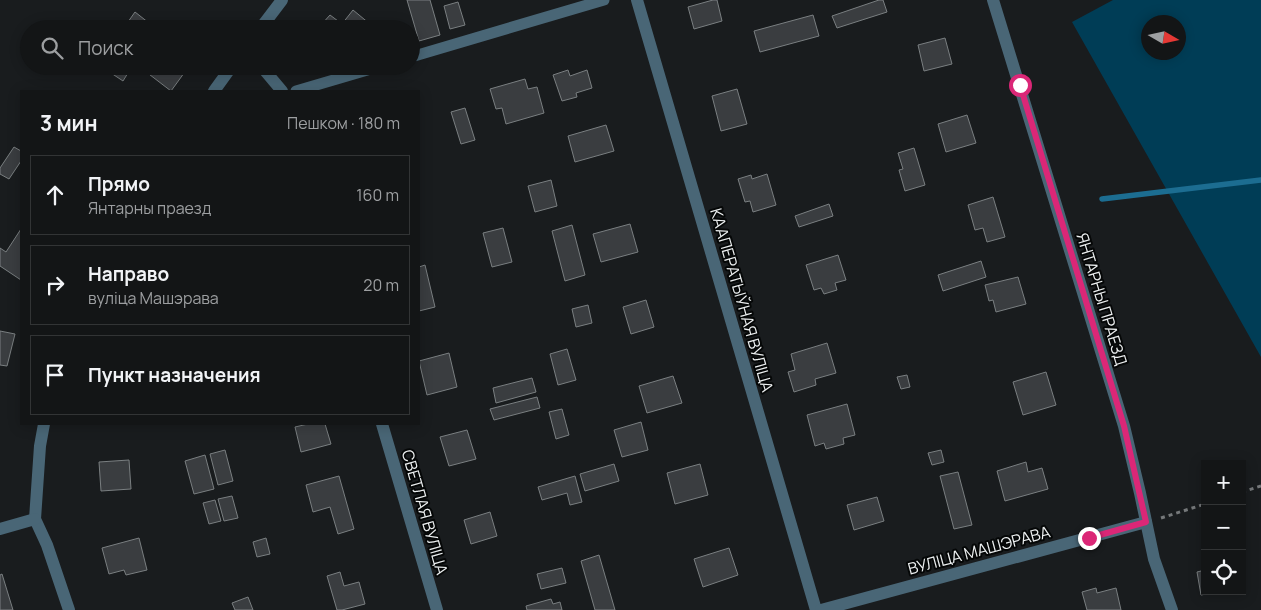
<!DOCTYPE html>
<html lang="ru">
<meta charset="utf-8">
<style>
body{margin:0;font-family:Manrope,sans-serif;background:#1c1e1f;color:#f1f3f6}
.controls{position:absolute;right:15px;bottom:15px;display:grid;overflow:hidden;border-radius:0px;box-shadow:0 2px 12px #0003}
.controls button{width:45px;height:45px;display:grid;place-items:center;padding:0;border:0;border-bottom:1px solid #323435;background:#131516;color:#f1f3f6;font:25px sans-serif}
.compass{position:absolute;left:1141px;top:15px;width:45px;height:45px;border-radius:50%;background:#131516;box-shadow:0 2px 12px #0003;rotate:99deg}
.stop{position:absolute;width:15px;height:15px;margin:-11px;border:4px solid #db2777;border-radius:50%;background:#fff}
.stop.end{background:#db2777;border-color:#fff;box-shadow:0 1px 5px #0008}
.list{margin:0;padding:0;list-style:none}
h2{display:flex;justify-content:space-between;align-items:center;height:65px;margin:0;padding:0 20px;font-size:21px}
h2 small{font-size:16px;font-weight:400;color:#9d9fa1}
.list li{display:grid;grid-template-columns:32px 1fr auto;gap:15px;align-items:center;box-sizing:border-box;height:80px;margin:0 10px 10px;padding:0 10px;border:1px solid #323435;border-radius:0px}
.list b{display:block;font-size:19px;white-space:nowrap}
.list p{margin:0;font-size:16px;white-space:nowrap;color:#9d9fa1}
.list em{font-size:16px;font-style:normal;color:#9d9fa1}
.icon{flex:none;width:28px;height:28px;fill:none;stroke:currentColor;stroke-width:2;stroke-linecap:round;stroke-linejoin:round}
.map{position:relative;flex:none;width:1261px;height:610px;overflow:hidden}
.search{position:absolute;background:#131516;box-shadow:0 2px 12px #0003;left:20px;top:20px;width:400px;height:55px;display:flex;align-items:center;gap:12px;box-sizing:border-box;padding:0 18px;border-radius:28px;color:#9d9fa1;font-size:19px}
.panel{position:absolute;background:#131516;box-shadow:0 2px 12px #0003;left:20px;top:90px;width:400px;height:335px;border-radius:0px}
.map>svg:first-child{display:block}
</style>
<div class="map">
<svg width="1261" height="610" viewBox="0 0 1261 610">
<rect width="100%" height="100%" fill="#191c1e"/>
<path fill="#003d56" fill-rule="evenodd" d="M1113,0H1261V357L1072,22ZM1148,22H1178V52H1148Z"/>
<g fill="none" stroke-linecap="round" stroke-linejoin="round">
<polyline stroke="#1c6d91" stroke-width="5.5" points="1102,199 1261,180"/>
</g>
<g fill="#3a3d40" stroke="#7a7f81">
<polygon points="407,0 430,0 440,35 419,41"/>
<polygon points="713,0 717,0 722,21 694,29 688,7"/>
<polygon points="879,0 883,0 887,12 837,28 832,16"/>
<polygon points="458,2 465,25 450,29 444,6"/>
<polygon points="353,10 376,29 325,29 321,25 330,15 342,24"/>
<polygon points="135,12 149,23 144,29 123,29"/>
<polygon points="813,15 819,36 760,52 754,31"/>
<polygon points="945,38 952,64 924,71 918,45"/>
<polygon points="103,66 129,66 131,68 123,81 102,67"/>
<polygon points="142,66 184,66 187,69 171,91 141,68"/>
<polygon points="568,70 570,76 587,70 592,88 576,93 577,97 562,101 553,75"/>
<polygon points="525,79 528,89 537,87 544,113 506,124 502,108 496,109 490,89"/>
<polygon points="737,89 747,124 721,131 712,96"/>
<polygon points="465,108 475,140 461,144 451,112"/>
<polygon points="967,115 976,143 946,152 938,124"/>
<polygon points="606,125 614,151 575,162 568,136"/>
<polygon points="14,147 21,151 21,161 9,179 0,174 0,168"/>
<polygon points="914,148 925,185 905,191 899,170 903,169 898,153"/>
<polygon points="767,174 776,205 753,212 750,201 745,202 738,179 751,175 752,179"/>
<polygon points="551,180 557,206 535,212 528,186"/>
<polygon points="993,197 1005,237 987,242 983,228 975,230 968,205"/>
<polygon points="829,204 833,216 799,227 795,216"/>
<polygon points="630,224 638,252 601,262 593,234"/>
<polygon points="572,225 585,275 565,281 552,231"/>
<polygon points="503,228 512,262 492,267 483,233"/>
<polygon points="21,229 21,280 0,266 0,248 6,252"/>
<polygon points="838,255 846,280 835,283 837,290 824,294 821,288 814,290 806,265"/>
<polygon points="981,261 986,277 943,291 938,275"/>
<polygon points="425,265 435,307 419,311 419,267"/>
<polygon points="1018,277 1026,304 996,312 993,300 989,301 985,285"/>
<polygon points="646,300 654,327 631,334 623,307"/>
<polygon points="588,305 592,323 576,327 572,309"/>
<polygon points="0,331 15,334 7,366 0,365"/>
<polygon points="827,343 836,373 815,379 816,385 794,392 788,372 795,370 791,354"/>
<polygon points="567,349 576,380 558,385 550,354"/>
<polygon points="449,353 457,387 427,395 419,361"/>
<polygon points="1046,372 1056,405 1023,415 1013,382"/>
<polygon points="907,375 910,387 901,389 897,377"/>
<polygon points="673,376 682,403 647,413 639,386"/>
<polygon points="532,378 536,392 496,403 493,388"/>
<polygon points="537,397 540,408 494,420 490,409"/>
<polygon points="847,404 855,435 843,438 844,444 826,449 824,443 815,446 807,415"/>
<polygon points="562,409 569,435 556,439 549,412"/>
<polygon points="641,422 648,450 622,457 614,430"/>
<polygon points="308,424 325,424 331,444 301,452 295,427"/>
<polygon points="467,430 476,459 449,466 440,437"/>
<polygon points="225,450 233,481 218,485 210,454"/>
<polygon points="941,450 944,462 932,465 928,453"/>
<polygon points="205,455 214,489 194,494 185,461"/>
<polygon points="129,460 131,489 101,491 99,462"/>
<polygon points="1026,462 1028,472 1042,468 1048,489 1005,501 997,471"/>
<polygon points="614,464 619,481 585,491 580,474"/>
<polygon points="700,464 708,495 675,504 667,473"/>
<polygon points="958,472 972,525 954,529 940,476"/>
<polygon points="339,476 354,529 338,534 330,507 313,512 306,485"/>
<polygon points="575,476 582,502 570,505 567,493 542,500 538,487"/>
<polygon points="232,496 238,518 224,521 218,499"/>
<polygon points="877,497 884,521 854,530 847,505"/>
<polygon points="215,500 221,521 209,524 203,503"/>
<polygon points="490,512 497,536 471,544 464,520"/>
<polygon points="139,538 147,570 126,575 124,570 109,574 102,548"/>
<polygon points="266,538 270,554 257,557 253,542"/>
<polygon points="729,548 738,575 703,587 694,559"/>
<polygon points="599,555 615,610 595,610 581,561"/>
<polygon points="562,568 566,583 541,589 537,574"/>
<polygon points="1205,570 1205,591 1222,591 1201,595 1197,572"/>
<polygon points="340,572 344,586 359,582 365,604 342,610 337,610 327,576"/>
<polygon points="2,574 13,610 0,610 0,575"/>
<polygon points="1096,588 1097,593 1116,588 1121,610 1087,610 1082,592"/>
<polygon points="248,597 253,610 235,610 232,603"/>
<polygon points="551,599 553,604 560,602 562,610 527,610 526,606"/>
</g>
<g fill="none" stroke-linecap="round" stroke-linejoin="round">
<g stroke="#75787a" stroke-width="3" stroke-dasharray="4 4" stroke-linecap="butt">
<polyline points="1242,492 1261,486"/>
<polyline points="1161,518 1205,504"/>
</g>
<g stroke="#496676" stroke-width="11">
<polyline points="411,57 604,0"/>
<polyline points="296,91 381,66"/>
</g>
<g stroke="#496676" stroke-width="12">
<polyline points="637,0 816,610"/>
<polyline points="993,0 1124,426 1140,493 1154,559 1172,610"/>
<polyline points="260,29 282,0"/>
<polyline points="261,66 282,91"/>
<polyline points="214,91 232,66"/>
<polyline points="44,424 40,446 35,519 47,545 69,610"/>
<polyline points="382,424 437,610"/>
<polyline points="0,529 35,519"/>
<polyline points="821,610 1146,522"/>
</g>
</g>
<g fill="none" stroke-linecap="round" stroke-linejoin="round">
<polyline stroke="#db2777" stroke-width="6" points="1020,85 1124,426 1146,522 1089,538"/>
</g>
<g text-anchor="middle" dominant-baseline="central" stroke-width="4" stroke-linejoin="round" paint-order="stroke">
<g font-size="16" fill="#eef1f2" stroke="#050707">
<text transform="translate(1102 299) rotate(73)">ЯНТАРНЫ ПРАЕЗД</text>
<text transform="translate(742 300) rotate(74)">КААПЕРАТЫЎНАЯ ВУЛІЦА</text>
<text transform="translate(425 512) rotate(74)">СВЕТЛАЯ ВУЛІЦА</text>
<text transform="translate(979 550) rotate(-15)">ВУЛІЦА МАШЭРАВА</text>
</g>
</g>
</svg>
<div class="controls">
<button>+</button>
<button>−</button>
<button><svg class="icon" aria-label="locate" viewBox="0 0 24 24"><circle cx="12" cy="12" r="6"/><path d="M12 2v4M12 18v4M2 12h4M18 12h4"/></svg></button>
</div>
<svg class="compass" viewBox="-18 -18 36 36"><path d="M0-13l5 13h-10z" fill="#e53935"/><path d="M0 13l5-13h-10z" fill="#9d9fa1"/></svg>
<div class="stop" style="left:1020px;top:85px"></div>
<div class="stop end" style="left:1089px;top:538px"></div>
<div class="search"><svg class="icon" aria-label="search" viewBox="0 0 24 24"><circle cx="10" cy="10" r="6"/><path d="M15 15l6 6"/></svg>Поиск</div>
<section class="panel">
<h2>3 мин<small>Пешком · 180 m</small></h2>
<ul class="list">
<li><svg class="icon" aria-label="ahead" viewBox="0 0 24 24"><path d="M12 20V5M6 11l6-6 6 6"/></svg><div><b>Прямо</b><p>Янтарны праезд</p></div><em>160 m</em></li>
<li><svg class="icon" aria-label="right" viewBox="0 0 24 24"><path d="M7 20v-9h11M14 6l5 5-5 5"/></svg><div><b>Направо</b><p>вуліца Машэрава</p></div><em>20 m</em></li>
<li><svg class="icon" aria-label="arrive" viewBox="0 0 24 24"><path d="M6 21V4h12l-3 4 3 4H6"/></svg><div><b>Пункт назначения</b></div></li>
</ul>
</section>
</div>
